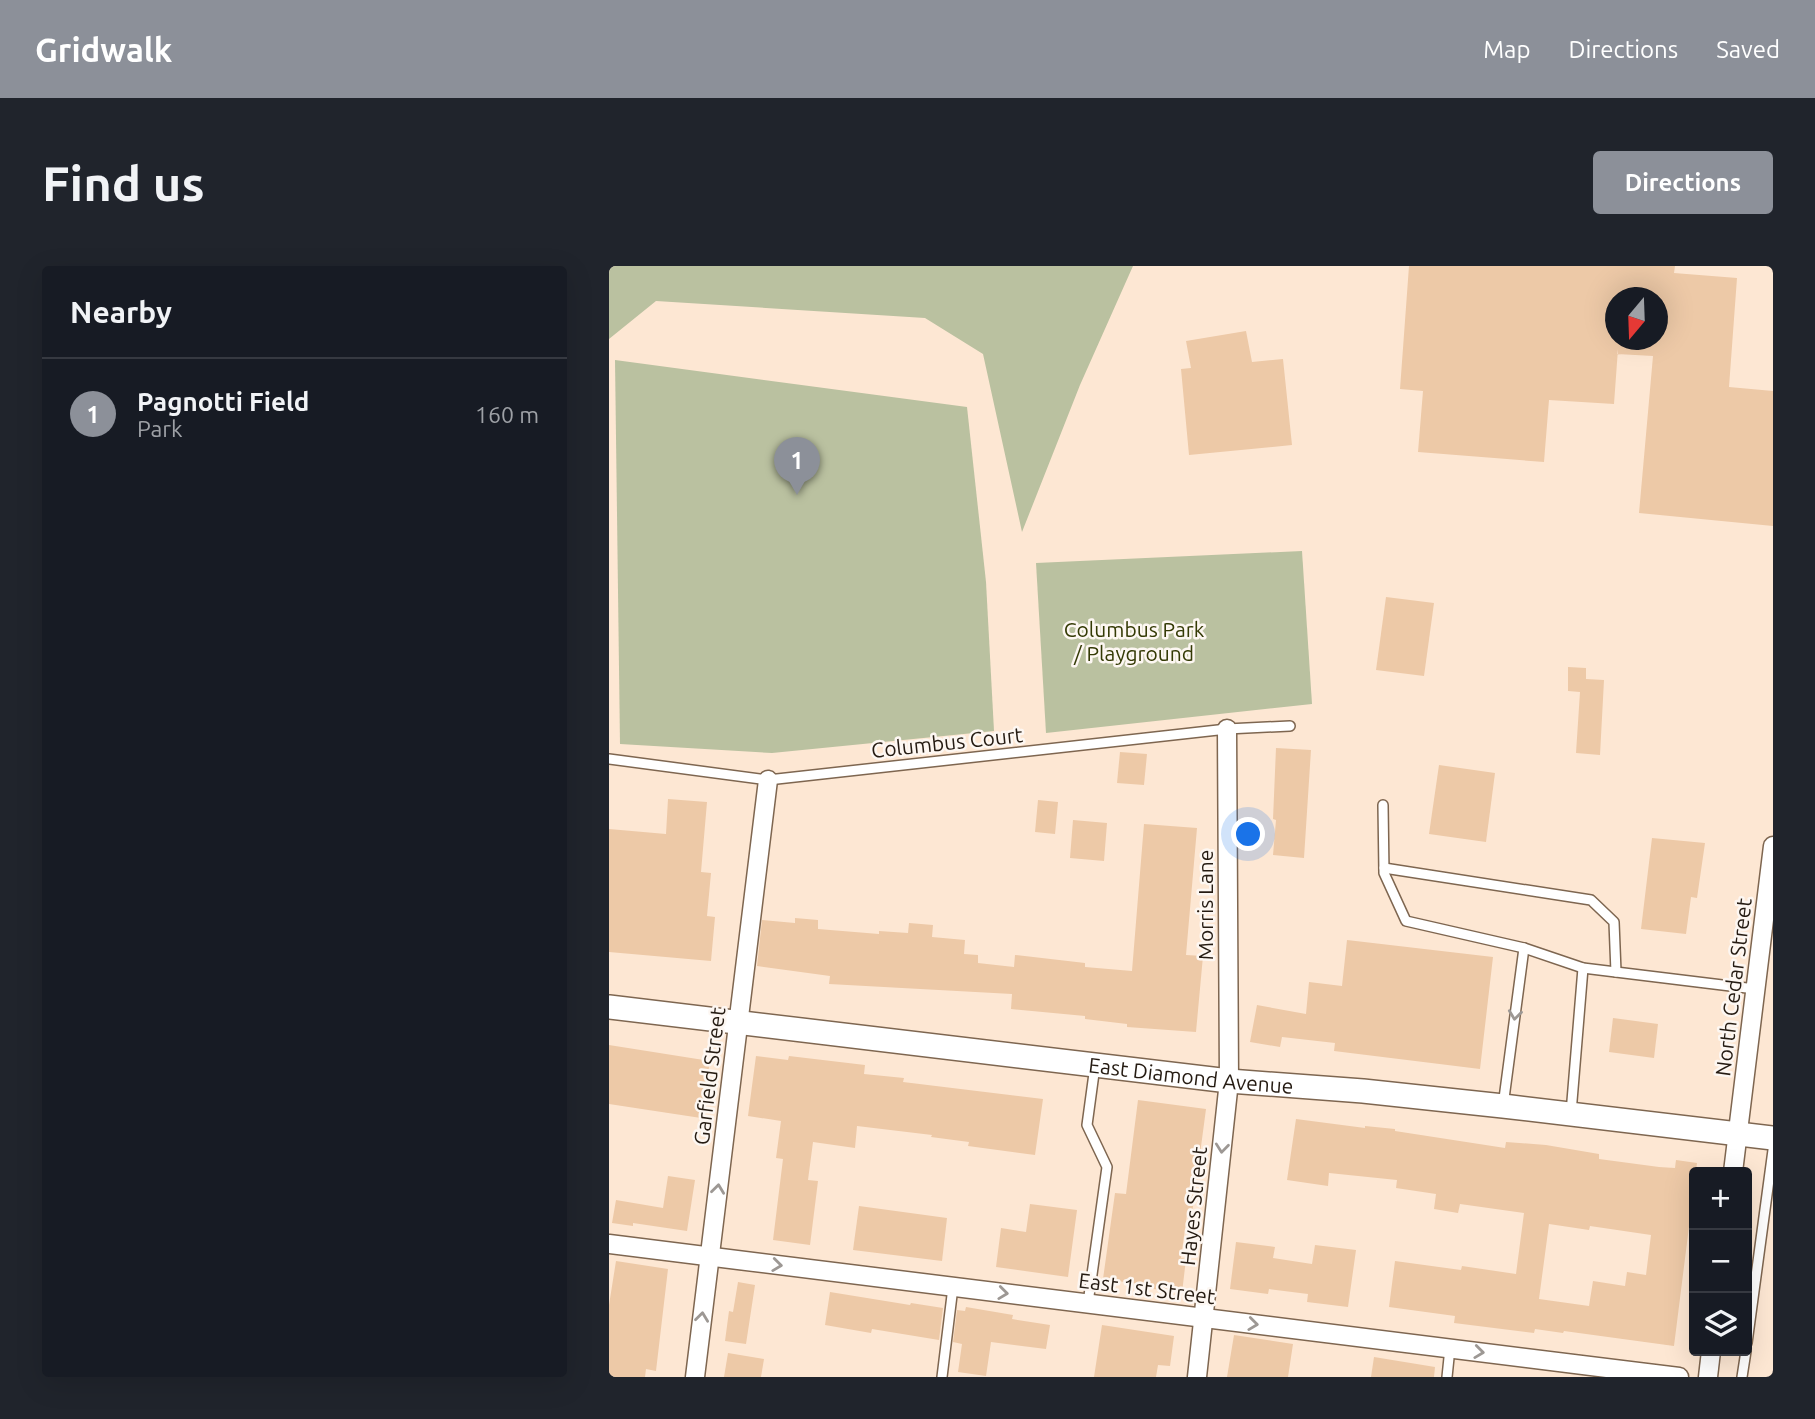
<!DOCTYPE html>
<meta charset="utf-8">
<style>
body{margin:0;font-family:Ubuntu,sans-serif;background:#20242c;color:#f1f3f6}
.controls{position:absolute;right:21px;bottom:21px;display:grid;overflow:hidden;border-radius:7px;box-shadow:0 7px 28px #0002}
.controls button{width:63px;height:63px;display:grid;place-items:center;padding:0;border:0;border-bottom:2px solid #363941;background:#171b24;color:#f1f3f6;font:35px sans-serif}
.compass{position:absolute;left:996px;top:21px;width:63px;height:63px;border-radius:50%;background:#171b24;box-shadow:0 7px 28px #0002;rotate:199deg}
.you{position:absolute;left:640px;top:569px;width:24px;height:24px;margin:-18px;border:5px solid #fff;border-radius:50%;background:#1a73e8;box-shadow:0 0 0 10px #1a73e833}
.badge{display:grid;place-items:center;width:46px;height:46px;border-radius:50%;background:#8c9099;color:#fff;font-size:23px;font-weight:700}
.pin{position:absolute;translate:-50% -58px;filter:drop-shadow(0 2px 4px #0008)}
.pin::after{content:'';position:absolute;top:37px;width:24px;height:21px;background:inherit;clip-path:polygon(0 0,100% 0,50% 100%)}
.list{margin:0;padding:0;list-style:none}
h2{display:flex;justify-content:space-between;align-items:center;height:91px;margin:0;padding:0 28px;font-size:30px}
h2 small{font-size:23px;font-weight:400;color:#9ea1a6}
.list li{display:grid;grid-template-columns:46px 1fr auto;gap:21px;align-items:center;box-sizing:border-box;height:112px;padding:0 28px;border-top:2px solid #363941}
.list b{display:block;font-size:26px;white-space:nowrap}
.list p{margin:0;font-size:23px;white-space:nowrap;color:#9ea1a6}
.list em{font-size:23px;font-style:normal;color:#9ea1a6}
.icon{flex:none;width:38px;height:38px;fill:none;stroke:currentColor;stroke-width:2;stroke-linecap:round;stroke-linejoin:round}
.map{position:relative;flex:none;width:1164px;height:1111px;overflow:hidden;border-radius:7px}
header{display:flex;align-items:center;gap:42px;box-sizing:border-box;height:98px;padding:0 35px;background:#8c9099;color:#fff}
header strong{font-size:33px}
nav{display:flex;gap:38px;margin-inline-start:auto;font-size:24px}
.intro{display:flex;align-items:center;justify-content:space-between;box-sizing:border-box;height:168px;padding:0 42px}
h1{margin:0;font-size:49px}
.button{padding:18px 32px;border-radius:7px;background:#8c9099;color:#fff;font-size:24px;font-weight:700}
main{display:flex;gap:42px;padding:0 42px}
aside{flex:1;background:#171b24;border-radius:7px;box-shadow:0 7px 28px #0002}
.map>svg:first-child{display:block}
</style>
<header>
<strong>Gridwalk</strong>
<nav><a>Map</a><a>Directions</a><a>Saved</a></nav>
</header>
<div class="intro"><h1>Find us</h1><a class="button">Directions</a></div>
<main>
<aside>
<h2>Nearby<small></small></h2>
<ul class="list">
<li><span class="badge">1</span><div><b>Pagnotti Field</b><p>Park</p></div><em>160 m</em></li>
</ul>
</aside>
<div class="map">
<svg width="1164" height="1111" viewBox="0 0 1164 1111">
<rect width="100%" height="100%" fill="#fde7d3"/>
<g fill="#bac1a0">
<polygon points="0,0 524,0 471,119 413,266 374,88 316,52 47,35 0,73"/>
<polygon points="6,94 358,141 377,316 385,465 163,487 11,478"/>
<polygon points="693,285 703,438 437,467 427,297"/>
</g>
<g fill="#edc9a7" fill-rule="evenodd">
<path d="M800,0H1066L1065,7L1128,12L1120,121L1164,125V260L1030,247L1044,90L1008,88L1009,83L1005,138L940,134L935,196L809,186L814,125L791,123ZM1006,32H1048V74H1006Z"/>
<polygon points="637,65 643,96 674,93 683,179 580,189 572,103 582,102 577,75"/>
<polygon points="777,331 825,337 815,410 767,404"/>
<polygon points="959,401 977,402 977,413 995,414 991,489 967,487 971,426 959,425"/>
<polygon points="667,482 702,484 695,592 664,589 667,554 664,553"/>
<polygon points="511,486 538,488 535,519 508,517"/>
<polygon points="830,499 886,507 877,576 820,568"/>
<polygon points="59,533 98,536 92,606 102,607 98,650 106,651 102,695 0,686 0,563 57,568"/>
<polygon points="429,534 449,536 446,568 426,566"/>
<polygon points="464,554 498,557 495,595 461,592"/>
<polygon points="535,558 588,562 577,689 594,690 587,766 518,761 518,758 476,753 476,750 402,743 403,728 220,718 221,710 148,700 153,654 186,657 186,652 209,654 209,663 270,668 270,665 299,667 300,657 324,659 323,671 356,674 355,688 369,689 369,697 405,701 406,689 476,697 476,701 523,705"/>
<polygon points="1043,572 1096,577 1088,632 1082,631 1077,668 1032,663"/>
<polygon points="738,674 884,691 871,803 725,785 726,777 673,771 671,781 641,776 648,739 697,748 700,716 733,720"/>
<polygon points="1004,752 1049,758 1045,792 1000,786"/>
<polygon points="0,779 101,795 92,852 0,838"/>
<polygon points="147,790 179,794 180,790 256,799 255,808 295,812 294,816 434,833 426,889 359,880 360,876 322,871 323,869 248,860 246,882 204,876 199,914 209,915 201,979 164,974 174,893 167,892 172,855 139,850"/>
<polygon points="529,834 597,843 583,948 578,948 572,992 577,993 573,1027 538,1022 538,1019 494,1013 506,927 517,928"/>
<path d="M687,853L756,862V860L786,863V865L896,882L897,876L937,879L990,888V893L1050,901L1066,902L1067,894L1088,897L1065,1080L955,1065L954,1067L926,1063L925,1067L845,1057L846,1050L780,1041L786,995L852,1004L853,1000L907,1008L915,947L851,938L849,947L825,943L827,928L787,922L788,914L720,907L719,920L678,914ZM940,958L980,964L981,960L1042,969L1037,1009L1018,1006L1016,1020L984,1015L980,1040L930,1033Z"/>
<polygon points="59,910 86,914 78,965 24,957 24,960 3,957 7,934 54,942"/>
<polygon points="421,938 468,944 459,1011 387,1001 392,962 417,966"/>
<polygon points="250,940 338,952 333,995 244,984"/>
<polygon points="627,976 666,981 664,992 703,998 706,979 747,984 739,1041 698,1036 699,1028 660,1023 659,1028 621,1023"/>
<polygon points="7,995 59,1003 47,1105 37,1103 36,1111 0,1111 0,1039"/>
<polygon points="129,1016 146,1019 137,1078 116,1075 120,1045 124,1046"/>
<polygon points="221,1026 301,1039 302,1037 334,1042 330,1074 263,1063 262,1067 216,1059"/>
<polygon points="357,1041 404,1049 403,1053 441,1059 437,1083 382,1076 377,1110 349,1106 353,1078 344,1076 348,1044 356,1045"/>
<polygon points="493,1059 565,1070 561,1100 549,1099 547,1111 485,1111"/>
<polygon points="625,1069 684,1078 679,1111 618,1111"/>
<polygon points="119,1087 155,1093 152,1111 115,1111"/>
<polygon points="765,1091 826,1101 825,1111 762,1111"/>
</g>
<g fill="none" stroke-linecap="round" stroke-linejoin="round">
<defs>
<g id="service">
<polyline points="0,493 159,514 618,463 681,460"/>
<polyline points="774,539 775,607 797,655 915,682 974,702 1146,723"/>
<polyline points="775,602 982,634 1005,656 1007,706"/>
<polyline points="894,840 915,682"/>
<polyline points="962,847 974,702"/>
<polyline points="479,1037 498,901 478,859 486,800"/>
<polyline points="1138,1077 1164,884"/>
<polyline points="333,1111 344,1021"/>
<polyline points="838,1111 841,1082"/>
<polyline points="1133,1111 1137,1085"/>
</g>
<g id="minor">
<polyline points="1124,906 1164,580"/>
<polyline points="0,978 1070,1111"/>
<polyline points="86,1111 159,514"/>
<polyline points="588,1111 620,815 618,463"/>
<polyline points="1099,1111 1102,1085"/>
</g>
<g id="tertiary">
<path id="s1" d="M0,741L620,815L754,825L894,840L1164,872"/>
</g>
</defs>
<use href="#service" stroke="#7e6650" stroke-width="12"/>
<use href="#minor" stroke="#7e6650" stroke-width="21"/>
<use href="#tertiary" stroke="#7e6650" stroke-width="26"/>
<use href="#service" stroke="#fff" stroke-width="9"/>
<use href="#minor" stroke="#fff" stroke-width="18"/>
<use href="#tertiary" stroke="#fff" stroke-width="23"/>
</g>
<defs><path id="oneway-chevron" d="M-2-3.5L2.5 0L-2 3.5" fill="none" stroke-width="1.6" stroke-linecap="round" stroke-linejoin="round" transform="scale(1.75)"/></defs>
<g stroke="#9d9894">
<use href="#oneway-chevron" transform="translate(906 749) rotate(97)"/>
<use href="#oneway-chevron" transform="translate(613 882) rotate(96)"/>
<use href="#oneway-chevron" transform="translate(109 923) rotate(-83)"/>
<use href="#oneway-chevron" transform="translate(168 999) rotate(7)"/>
<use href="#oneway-chevron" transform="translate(394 1027) rotate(7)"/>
<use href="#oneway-chevron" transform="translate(93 1051) rotate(-83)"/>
<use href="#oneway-chevron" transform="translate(644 1058) rotate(7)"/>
<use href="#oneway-chevron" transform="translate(870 1086) rotate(7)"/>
</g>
<g text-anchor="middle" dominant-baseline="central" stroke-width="5" stroke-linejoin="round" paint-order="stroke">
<g font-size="21" fill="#343a05" stroke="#fdf7f2">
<text x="525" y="363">Columbus Park<tspan x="525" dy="24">/ Playground</tspan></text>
</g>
<g font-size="21" fill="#251b12" stroke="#fdf7f2">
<text transform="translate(338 476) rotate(-6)">Columbus Court</text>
<text transform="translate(596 639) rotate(-90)">Morris Lane</text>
<text transform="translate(1124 721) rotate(-83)">North Cedar Street</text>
<text stroke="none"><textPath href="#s1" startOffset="586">East Diamond Avenue</textPath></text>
<text transform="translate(100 810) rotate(-83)">Garfield Street</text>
<text transform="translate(584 940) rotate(-84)">Hayes Street</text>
<text transform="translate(538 1022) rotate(7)">East 1st Street</text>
</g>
</g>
</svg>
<div class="controls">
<button>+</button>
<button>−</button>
<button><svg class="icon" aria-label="layers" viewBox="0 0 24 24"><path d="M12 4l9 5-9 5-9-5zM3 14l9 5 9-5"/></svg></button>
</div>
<svg class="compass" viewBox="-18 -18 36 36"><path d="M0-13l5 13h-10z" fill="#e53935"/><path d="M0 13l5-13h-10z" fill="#9ea1a6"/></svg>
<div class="you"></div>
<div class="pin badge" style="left:188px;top:229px">1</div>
</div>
</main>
